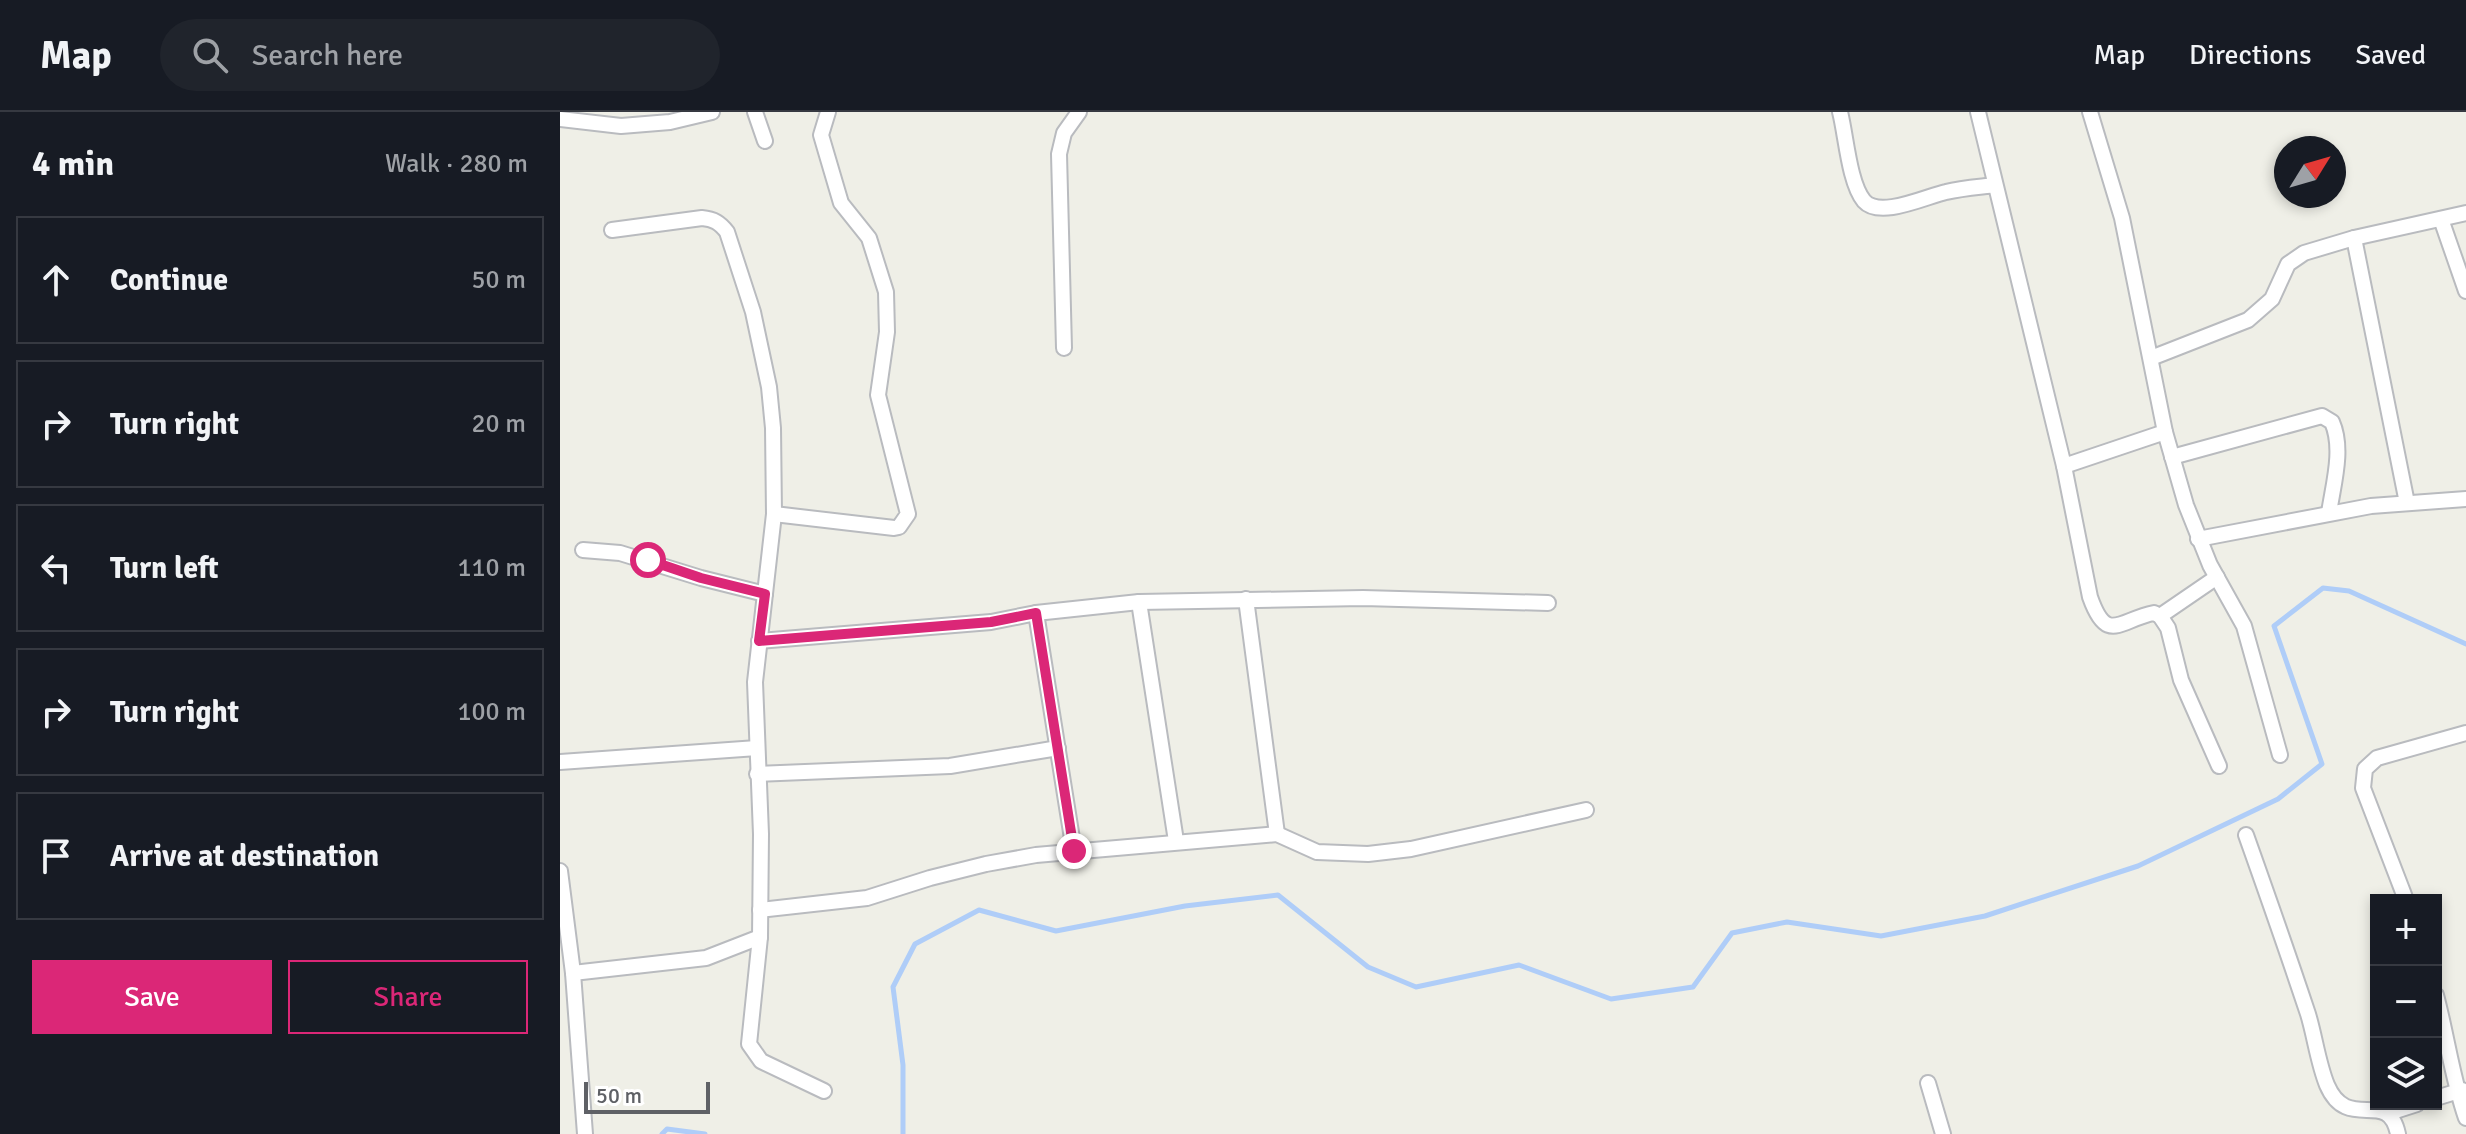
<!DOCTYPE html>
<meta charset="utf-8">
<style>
body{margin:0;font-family:Signika,sans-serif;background:#20242c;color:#f1f3f6}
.controls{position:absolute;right:24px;bottom:24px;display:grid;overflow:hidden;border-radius:0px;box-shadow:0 4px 12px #0003}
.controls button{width:72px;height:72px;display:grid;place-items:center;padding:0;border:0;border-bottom:2px solid #363941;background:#171b24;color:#f1f3f6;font:40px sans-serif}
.compass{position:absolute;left:1714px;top:24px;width:72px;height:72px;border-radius:50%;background:#171b24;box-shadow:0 4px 12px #0003;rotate:53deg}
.scale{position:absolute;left:24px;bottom:20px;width:126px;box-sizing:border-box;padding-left:8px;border:4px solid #5f6166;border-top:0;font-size:22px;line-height:28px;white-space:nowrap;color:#5f6166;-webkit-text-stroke:6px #fff;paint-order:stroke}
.stop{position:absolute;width:24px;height:24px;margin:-18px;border:6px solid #db2777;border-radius:50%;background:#fff}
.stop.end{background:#db2777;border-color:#fff;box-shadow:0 2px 8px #0008}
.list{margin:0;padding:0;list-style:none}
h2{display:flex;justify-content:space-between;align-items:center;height:104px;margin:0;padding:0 32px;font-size:34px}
h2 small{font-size:26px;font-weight:400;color:#9ea1a6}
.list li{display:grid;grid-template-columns:52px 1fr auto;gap:24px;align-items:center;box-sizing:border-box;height:128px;margin:0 16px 16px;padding:0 16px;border:2px solid #363941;border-radius:0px}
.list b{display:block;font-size:30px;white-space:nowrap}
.list em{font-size:26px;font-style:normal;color:#9ea1a6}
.actions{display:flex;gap:16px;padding:24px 32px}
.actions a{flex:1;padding:18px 0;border:2px solid #db2777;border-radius:0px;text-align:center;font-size:28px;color:#db2777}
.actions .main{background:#db2777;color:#fff}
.icon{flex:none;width:44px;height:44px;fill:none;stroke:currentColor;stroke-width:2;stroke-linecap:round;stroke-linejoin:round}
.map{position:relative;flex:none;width:1906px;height:1022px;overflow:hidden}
header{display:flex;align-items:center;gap:48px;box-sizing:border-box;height:112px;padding:0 40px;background:#171b24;border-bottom:2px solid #363941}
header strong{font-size:38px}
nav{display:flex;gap:44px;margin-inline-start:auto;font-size:28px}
.search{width:560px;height:72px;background:#20242c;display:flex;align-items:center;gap:20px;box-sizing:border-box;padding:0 28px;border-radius:44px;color:#9ea1a6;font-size:30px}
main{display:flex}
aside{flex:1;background:#171b24}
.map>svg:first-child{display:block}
</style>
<header>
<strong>Map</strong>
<div class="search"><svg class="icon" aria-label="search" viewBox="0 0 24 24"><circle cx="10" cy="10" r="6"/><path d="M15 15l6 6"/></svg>Search here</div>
<nav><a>Map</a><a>Directions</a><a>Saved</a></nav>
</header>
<main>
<aside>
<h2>4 min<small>Walk · 280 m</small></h2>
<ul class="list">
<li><svg class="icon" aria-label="ahead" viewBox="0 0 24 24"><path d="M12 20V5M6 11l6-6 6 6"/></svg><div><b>Continue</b></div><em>50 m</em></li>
<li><svg class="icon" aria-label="right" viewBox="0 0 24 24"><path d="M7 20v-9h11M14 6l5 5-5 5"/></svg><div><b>Turn right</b></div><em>20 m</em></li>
<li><svg class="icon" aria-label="left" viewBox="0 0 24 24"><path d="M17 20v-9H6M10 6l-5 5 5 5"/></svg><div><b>Turn left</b></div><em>110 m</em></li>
<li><svg class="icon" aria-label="right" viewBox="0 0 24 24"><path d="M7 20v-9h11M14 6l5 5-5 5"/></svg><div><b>Turn right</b></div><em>100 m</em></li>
<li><svg class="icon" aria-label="arrive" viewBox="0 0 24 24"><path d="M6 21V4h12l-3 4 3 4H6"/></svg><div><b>Arrive at destination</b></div></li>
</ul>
<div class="actions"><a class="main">Save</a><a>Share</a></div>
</aside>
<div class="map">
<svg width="1906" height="1022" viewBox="0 0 1906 1022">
<rect width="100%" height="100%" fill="#efefe7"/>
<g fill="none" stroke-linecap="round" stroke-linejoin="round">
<g stroke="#afcdf8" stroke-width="5">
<polyline points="102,1022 107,1017 145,1022"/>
<polyline points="343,1022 343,953 333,875 355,832 419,798 496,819 625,794 718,783 808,855 856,875 959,853 1051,887 1133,875 1172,821 1227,810 1321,824 1425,804 1578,754 1718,687 1762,652 1714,514 1763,476 1789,479 1906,532"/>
</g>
<defs>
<g id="street">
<polyline points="195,0 205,29"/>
<path d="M1280,0C1286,23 1289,71 1304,89C1320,107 1367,84 1386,80C1402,76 1419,75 1435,73"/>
<path d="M1418,0L1504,354L1530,485C1547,533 1559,508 1594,501L1600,504L1608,516L1621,568L1659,654"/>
<polyline points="1530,0 1562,106 1605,320 1626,393 1650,453 1684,514 1720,643"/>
<polyline points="0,7 61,14 110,10 152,0"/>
<polyline points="1881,107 1906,179"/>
<polyline points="1794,126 1847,391"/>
<polyline points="504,236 499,42 504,21 519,0"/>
<polyline points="1591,246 1688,208 1712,187 1728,152 1744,141 1794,126 1906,101"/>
<path d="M1612,345L1762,304L1772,310C1784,337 1773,373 1769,401"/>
<polyline points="1504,354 1605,320"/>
<polyline points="214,402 334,416 339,415 348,402 318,283 327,220 326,180 309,126 281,91 261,23 268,0"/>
<polyline points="1638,427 1811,394 1906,387"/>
<polyline points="23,438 60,441 141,466 205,482"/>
<polyline points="686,487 717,722"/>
<polyline points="579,490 616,729"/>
<polyline points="476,501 514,739"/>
<polyline points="1600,504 1657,465"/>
<polyline points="199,529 431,510 476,501 579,490 803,486 988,491"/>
<polyline points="0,650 197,636"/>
<polyline points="197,662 390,654 498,636"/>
<path d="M1686,723C1707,782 1728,842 1748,902C1755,925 1758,951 1767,973C1788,1022 1828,974 1838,1022"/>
<polyline points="0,759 13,861 25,1022"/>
<polyline points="1846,788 1803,676 1805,657 1817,646 1906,621"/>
<polyline points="200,798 307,786 370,766 426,752 476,743 717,722 757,740 808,742 851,737 1026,698"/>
<polyline points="200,825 189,932 201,949 264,979"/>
<path d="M13,861L146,846L200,825L201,722L195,570L214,402L213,316L209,275L193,200L167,120C160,111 154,107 142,106L52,118"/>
<path d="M1876,883C1887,924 1892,966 1906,1006"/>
<polyline points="1368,971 1383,1022"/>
<polyline points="1876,986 1902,978"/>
<polyline points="1829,1001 1857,992"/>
</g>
</defs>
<use href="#street" stroke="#b9bbbf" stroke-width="18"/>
<use href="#street" stroke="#fff" stroke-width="14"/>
</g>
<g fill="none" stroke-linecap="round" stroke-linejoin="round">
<polyline stroke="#db2777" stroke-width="10" points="88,448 141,466 205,482 199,529 431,510 476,501 514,739"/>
</g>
</svg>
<div class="controls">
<button>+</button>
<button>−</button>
<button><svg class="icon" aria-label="layers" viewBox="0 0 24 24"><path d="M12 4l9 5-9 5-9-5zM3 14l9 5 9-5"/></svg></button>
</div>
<svg class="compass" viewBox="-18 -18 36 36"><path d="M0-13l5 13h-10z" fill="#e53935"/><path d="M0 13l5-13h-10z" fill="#9ea1a6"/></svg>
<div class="scale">50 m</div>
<div class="stop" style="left:88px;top:448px"></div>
<div class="stop end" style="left:514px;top:739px"></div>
</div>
</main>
